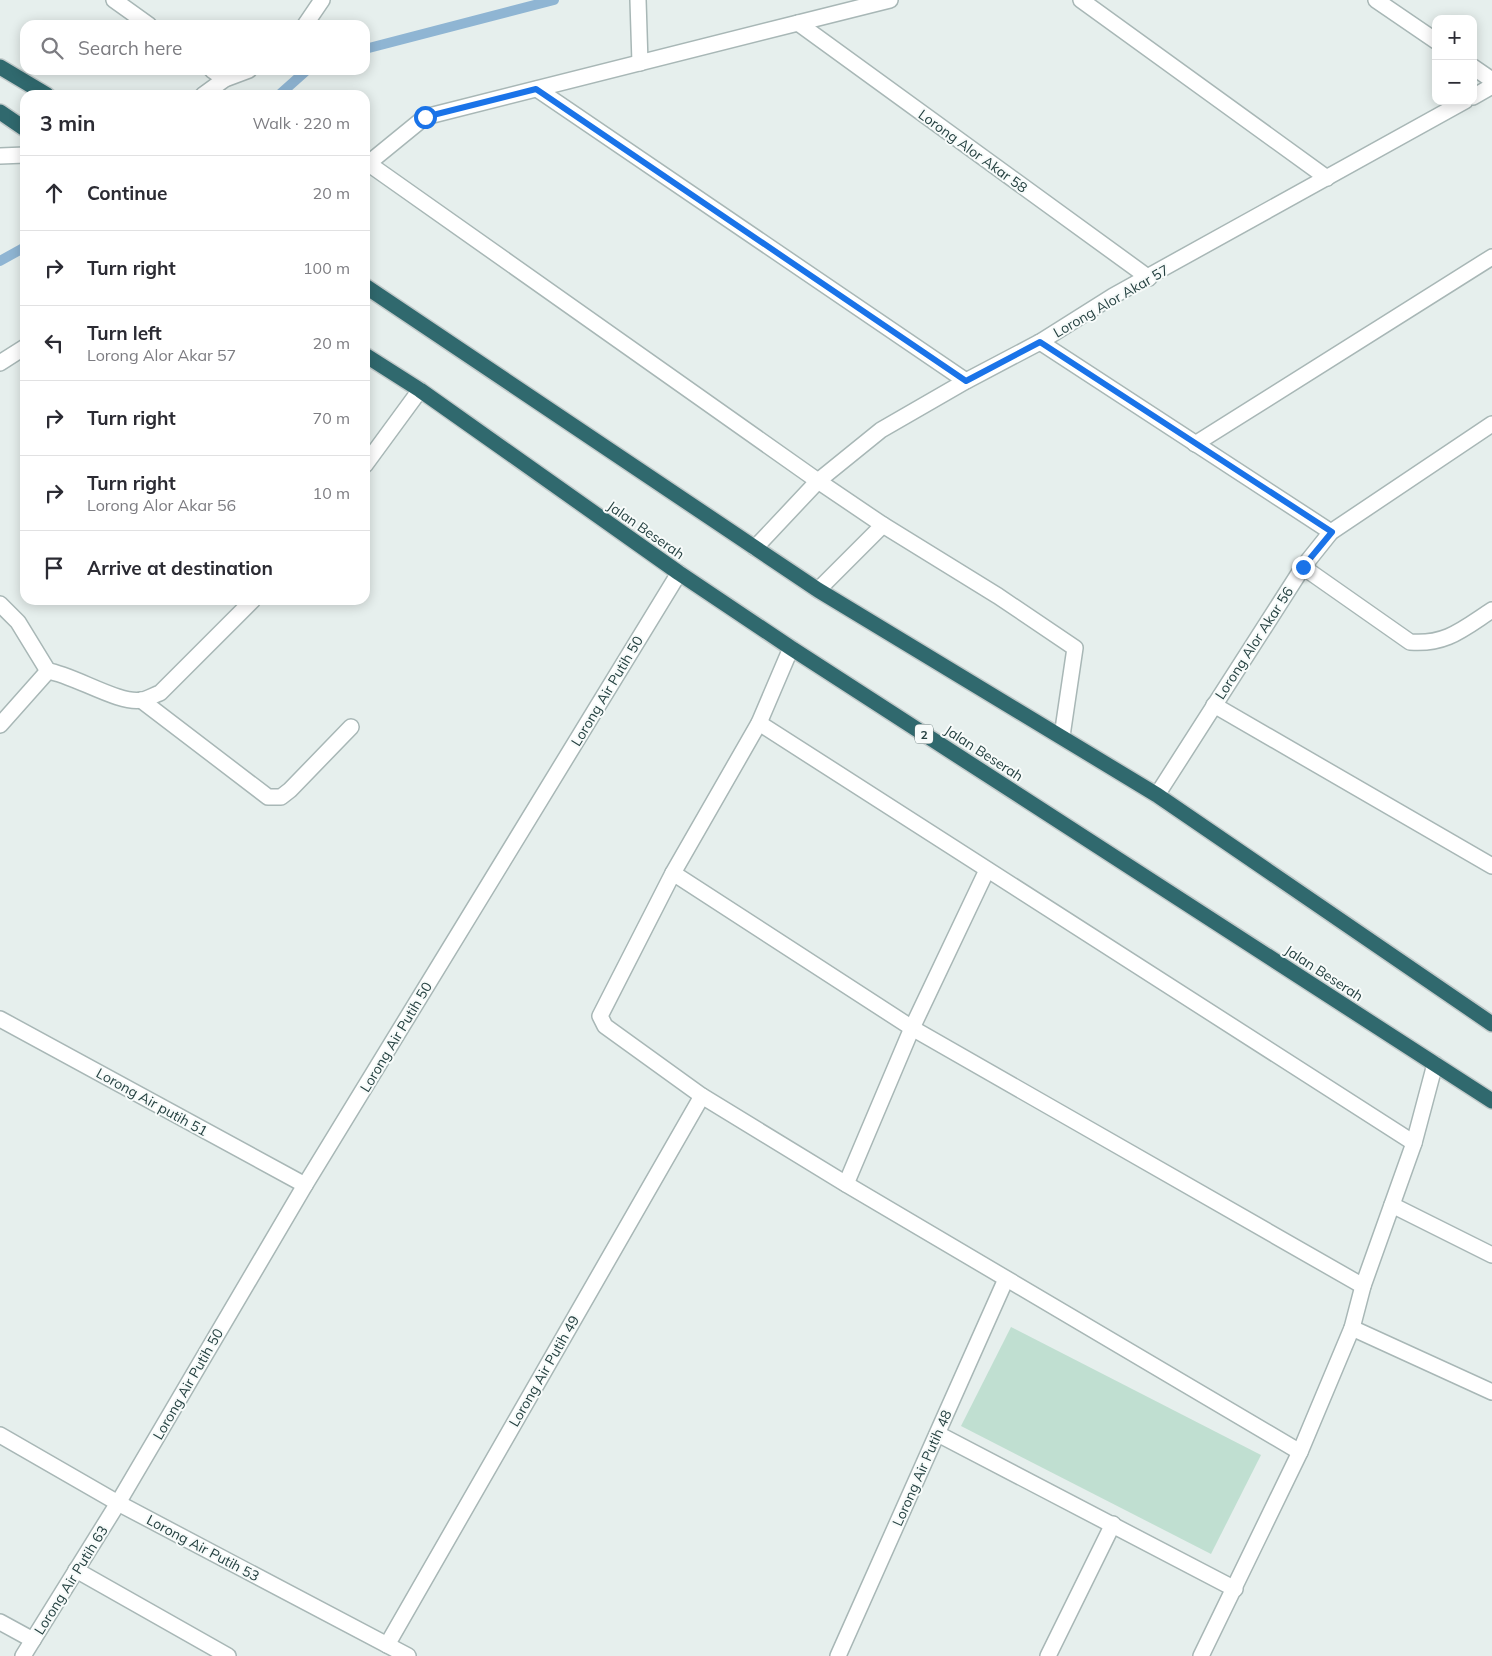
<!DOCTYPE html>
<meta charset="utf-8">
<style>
body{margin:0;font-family:Mulish,sans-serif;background:#f2f2f3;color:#2b2b33}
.controls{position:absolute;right:15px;top:15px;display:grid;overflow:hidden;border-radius:10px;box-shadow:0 2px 12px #0003}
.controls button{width:45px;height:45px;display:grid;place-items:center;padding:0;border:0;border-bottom:1px solid #e1e1e2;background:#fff;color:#2b2b33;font:25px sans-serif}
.stop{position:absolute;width:15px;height:15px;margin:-11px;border:4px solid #1a73e8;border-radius:50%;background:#fff}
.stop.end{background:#1a73e8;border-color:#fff;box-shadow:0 1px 5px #0008}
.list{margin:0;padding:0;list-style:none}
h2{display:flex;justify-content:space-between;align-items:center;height:65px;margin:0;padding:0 20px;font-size:21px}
h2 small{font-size:16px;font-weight:400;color:#7c7c81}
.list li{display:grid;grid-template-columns:32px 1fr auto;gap:15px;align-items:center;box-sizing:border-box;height:75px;padding:0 20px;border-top:1px solid #e1e1e2}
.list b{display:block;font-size:19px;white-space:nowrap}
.list p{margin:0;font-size:16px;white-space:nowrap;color:#7c7c81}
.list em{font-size:16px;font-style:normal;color:#7c7c81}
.icon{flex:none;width:28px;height:28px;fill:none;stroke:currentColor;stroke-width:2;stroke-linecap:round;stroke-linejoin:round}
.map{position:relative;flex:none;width:1492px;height:1656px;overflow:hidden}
.search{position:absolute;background:#fff;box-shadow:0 2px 12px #0003;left:20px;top:20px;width:350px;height:55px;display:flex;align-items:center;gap:12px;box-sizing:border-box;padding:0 18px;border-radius:15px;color:#7c7c81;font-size:19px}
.panel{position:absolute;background:#fff;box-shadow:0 2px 12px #0003;left:20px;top:90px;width:350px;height:515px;border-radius:15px}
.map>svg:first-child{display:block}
</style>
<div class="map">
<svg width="1492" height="1656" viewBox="0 0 1492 1656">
<rect width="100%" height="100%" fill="#e6efed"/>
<polygon fill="#c0dfd1" points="1011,1327 1261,1455 1211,1554 961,1426"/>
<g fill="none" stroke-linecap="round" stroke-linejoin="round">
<g stroke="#8fb5d3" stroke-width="10">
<polyline points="365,49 554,0"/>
<polyline points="279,95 307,70"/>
<polyline points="0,261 25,247"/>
</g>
<defs>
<g id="lane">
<polyline points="638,0 640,63"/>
<polyline points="1081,0 1327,178"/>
<polyline points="798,23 890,0"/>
<polyline points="537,89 966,381"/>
<polyline points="0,156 25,155"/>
<polyline points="0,363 25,347"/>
<polyline points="1195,444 1492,257"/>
<polyline points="818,481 883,525"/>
<path d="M1303,567L1410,642C1446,645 1463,629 1492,610"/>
<polyline points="818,590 883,525 998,596 1075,648 1062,736"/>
<polyline points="0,604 18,622 48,671"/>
<polyline points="1214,705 1492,866"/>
<polyline points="673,873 912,1028 1363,1286"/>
<polyline points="846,1184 912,1028 987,870"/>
<polyline points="1392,1205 1492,1255"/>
<polyline points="1352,1328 1492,1392"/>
<polyline points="938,1434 1235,1589"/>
<polyline points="76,1570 228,1656"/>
<polyline points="0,1622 33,1640"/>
<polyline points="1048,1656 1113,1524"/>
</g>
<g id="street">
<polyline points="114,0 149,25"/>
<polyline points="1376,0 1436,41"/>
<polyline points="305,25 322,0"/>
<polyline points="1473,67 1492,80"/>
<polyline points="212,70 225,79"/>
<polyline points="203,95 225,79 249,70"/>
<polyline points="1473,97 1492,86"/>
<polyline points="369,164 818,481"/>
<polyline points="365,166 425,117 798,23 1149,278"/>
<polyline points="1040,342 1331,532"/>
<polyline points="365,465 420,390"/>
<polyline points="755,548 818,481 881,430 966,381 1040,342 1113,296 1465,101"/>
<polyline points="791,648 759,723 673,873 600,1016 605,1026 702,1096 846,1184 1300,1452"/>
<polyline points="141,700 268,797 281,797 290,790 351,727"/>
<polyline points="759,723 1414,1143"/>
<path d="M0,725L48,671C74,675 120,705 142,700C148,699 154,695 160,693L253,600"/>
<polyline points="1157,795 1303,567 1331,532 1492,424"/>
<polyline points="0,1019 305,1185"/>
<polyline points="0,1435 118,1503 408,1656"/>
<polyline points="387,1645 702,1096"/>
<polyline points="23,1656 118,1503 305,1185 679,573"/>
<polyline points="838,1656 1006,1279"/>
<polyline points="1201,1656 1300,1452 1352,1328 1363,1286 1414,1143 1435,1064"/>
</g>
<g id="highway">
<polyline points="0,67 47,95"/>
<polyline points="0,112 25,129"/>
<polyline points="365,286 818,590 1157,795 1492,1024"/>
<polyline points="365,355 420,390 679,573 791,648 1492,1101"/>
</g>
</defs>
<use href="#lane" stroke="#a8b7b6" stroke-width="18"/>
<use href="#street" stroke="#a8b7b6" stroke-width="18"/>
<use href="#highway" stroke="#c2caca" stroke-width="18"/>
<use href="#lane" stroke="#fff" stroke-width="15"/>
<use href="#street" stroke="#fff" stroke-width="15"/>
<use href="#highway" stroke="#30696e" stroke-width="15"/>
</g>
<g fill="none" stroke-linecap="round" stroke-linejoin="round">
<polyline stroke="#1a73e8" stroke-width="6" points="425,117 536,89 966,381 1040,342 1332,532 1303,567"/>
</g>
<g text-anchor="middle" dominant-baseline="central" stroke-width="4" stroke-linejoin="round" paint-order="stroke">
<rect fill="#f7fbfa" stroke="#647978" stroke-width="1" x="915" y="724.5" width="18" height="19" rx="4"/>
<g font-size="12" font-weight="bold" fill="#254141">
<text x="924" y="734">2</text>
</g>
<g font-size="14" fill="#254141" stroke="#f7fbfa">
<text transform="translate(973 151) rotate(36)">Lorong Alor Akar 58</text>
<text transform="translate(1111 301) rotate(-30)">Lorong Alor Akar 57</text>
<text transform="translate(646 530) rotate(35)">Jalan Beserah</text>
<text transform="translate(1254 643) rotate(-57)">Lorong Alor Akar 56</text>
<text transform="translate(607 691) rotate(-59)">Lorong Air Putih 50</text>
<text transform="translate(984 753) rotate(33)">Jalan Beserah</text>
<text transform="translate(1324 973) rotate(33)">Jalan Beserah</text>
<text transform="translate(396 1037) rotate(-59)">Lorong Air Putih 50</text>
<text transform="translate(152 1102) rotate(29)">Lorong Air putih 51</text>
<text transform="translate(544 1371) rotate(-60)">Lorong Air Putih 49</text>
<text transform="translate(188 1384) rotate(-60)">Lorong Air Putih 50</text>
<text transform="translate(922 1468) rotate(-66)">Lorong Air Putih 48</text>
<text transform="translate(203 1548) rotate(28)">Lorong Air Putih 53</text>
<text transform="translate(71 1580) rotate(-58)">Lorong Air Putih 63</text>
</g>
</g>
</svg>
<div class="controls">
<button>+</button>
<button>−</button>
</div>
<div class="stop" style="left:425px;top:117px"></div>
<div class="stop end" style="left:1303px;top:567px"></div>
<div class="search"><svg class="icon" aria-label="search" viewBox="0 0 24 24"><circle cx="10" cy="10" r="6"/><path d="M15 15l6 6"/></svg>Search here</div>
<section class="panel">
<h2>3 min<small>Walk · 220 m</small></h2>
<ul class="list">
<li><svg class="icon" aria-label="ahead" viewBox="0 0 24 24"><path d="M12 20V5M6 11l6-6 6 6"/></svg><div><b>Continue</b></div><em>20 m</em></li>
<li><svg class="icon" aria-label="right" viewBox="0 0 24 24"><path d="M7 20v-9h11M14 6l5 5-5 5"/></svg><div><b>Turn right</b></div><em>100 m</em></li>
<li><svg class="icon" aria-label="left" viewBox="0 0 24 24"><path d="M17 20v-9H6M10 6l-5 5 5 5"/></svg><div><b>Turn left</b><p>Lorong Alor Akar 57</p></div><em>20 m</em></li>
<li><svg class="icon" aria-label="right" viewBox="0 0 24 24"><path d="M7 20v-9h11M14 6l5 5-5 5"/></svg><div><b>Turn right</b></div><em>70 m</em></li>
<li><svg class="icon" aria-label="right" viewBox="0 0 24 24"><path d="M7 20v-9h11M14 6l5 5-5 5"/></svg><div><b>Turn right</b><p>Lorong Alor Akar 56</p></div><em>10 m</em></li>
<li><svg class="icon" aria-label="arrive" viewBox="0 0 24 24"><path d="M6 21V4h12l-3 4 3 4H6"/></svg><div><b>Arrive at destination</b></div></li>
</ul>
</section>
</div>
